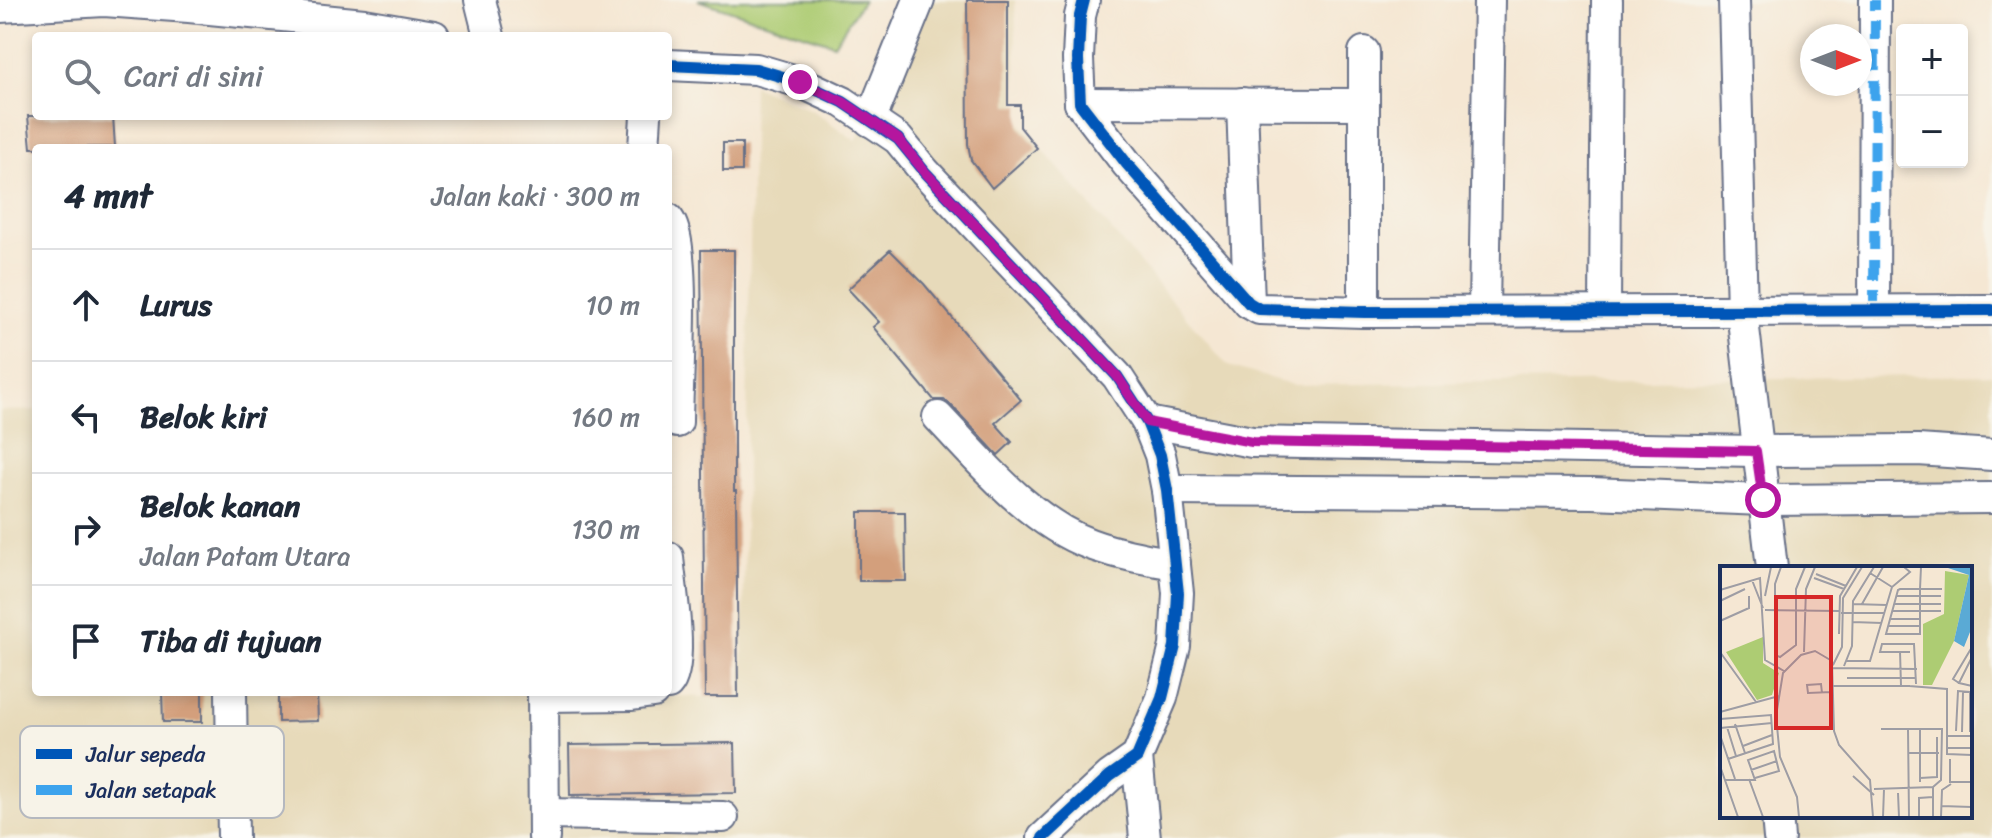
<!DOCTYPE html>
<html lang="id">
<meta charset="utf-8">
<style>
body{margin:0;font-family:Sriracha,sans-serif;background:#f6f6f7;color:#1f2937}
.controls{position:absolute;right:24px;top:24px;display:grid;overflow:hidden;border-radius:8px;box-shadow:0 4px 12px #0003}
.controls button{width:72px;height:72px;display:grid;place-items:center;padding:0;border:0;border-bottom:2px solid #e0e1e3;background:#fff;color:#1f2937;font:40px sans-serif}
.compass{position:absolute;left:1800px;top:24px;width:72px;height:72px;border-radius:50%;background:#fff;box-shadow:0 4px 12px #0003;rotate:90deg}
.stop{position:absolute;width:24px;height:24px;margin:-18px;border:6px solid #b5179e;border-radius:50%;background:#fff}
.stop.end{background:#b5179e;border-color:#fff;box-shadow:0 2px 8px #0008}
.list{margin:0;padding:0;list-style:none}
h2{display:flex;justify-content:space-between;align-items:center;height:104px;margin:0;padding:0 32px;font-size:34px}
h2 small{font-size:26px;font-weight:400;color:#747a83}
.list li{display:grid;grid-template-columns:52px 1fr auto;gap:24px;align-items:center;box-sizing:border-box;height:112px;padding:0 32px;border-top:2px solid #e0e1e3}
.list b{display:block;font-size:30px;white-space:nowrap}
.list p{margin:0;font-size:26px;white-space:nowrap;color:#747a83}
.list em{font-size:26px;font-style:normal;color:#747a83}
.icon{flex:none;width:44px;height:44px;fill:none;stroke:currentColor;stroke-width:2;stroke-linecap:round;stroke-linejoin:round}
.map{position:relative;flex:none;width:1992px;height:838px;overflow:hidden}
.search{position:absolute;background:#fff;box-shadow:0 4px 12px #0003;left:32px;top:32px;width:640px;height:88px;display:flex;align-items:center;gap:20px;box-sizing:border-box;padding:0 28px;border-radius:8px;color:#747a83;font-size:30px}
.panel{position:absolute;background:#fff;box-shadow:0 4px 12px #0003;left:32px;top:144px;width:640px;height:552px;border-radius:8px}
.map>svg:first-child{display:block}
</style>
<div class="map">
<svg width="1992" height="838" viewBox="0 0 1992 838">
<rect width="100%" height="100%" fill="#f7f3e8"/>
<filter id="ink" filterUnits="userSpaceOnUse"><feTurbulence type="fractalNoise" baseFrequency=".0125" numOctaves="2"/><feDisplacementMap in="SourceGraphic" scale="16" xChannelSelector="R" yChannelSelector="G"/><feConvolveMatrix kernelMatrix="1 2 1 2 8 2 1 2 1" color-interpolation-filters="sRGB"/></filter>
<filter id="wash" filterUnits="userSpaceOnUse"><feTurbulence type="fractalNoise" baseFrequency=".006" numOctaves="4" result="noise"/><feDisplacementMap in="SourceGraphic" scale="32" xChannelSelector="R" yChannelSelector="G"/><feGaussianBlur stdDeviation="1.8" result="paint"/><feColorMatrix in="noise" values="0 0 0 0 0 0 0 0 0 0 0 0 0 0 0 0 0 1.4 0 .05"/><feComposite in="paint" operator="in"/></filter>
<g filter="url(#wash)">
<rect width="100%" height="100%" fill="#f5e7d3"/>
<path fill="#e7daba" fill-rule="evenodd" d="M925,0H1015L1017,120L1228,366L1293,385L1992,375V838H0V411L36,410V692H534L742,698L753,85L815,112L856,141ZM1722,568H1970V816H1722Z"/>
<polygon fill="#adcc73" stroke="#647e68" stroke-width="2" points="698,0 863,0 834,44"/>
<g id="blocks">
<g fill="#d39f7b">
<polygon points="967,0 1008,0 1008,105 1020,105 1020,127 1037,148 992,188 971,160 968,144"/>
<polygon points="28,116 113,116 115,147 31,148"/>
<rect x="723" y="143" width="19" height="28"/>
<polygon points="701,250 734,250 734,491 736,491 738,697 705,697"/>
<polygon points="890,250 924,284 1021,400 995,423 1012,442 998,455 951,405 944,400 934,400 873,327 879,322 848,289"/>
<polygon points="859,512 905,512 906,581 859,581"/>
<polygon points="162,692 202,692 202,722 163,722"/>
<polygon points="278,692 317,692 318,721 278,722"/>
<polygon points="735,743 736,793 570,795 569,745"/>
</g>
</g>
</g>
<g filter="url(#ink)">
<use href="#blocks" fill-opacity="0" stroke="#676f87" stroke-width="2"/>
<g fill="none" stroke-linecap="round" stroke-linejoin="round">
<defs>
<g id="minor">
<polyline points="480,0 489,36"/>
<polyline points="1084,0 1080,16 1078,59 1080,103 1127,164 1249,303 1259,309 1364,312 1992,310"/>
<polyline points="1734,0 1742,311 1772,568"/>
<polyline points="0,7 104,1 189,7 364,24 434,36"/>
<polyline points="1364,52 1364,312"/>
<polyline points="668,65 756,69 800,82 843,102 898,139 925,172 1117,376 1147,422 1160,455 1167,490 1178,593 1175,646 1162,698 1137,757 1110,776 1043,838"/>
<polyline points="1080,103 1364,104"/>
<polyline points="1242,103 1249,303"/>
<polyline points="870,121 919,0"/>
<polyline points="644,148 646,116"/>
<path d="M668,219C688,240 677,386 677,422"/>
<polyline points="1874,310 1875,0"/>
<polyline points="1484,311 1489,0"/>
<polyline points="1605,311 1607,0"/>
<path d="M938,417C981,462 1030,522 1090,544C1117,554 1147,559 1175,564"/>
<polyline points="1147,422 1252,442 1756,451 1918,450 1992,455"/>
<polyline points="1167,490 1592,493 1763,500 1992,498"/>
<path d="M668,557C670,583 685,666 668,684"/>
<polyline points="231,692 233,838"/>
<polyline points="543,692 544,838"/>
<polyline points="543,696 632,695 653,692"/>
<polyline points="1137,757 1145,838"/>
<polyline points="544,814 723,817"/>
<polyline points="1777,816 1779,838"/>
</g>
</defs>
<use href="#minor" stroke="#676f87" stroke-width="34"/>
<use href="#minor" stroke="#fff" stroke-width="30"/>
<polyline stroke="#3da3ed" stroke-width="10" stroke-dasharray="20 10" stroke-linecap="butt" points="1874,310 1875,0"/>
<defs>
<g id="cycleway">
<polyline points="1084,0 1080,16 1078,59 1080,103 1127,164 1249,303 1259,309 1364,312 1992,310"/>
<polyline points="668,65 756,69 800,82 843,102 898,139 925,172 1117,376 1147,422 1160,455 1167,490 1178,593 1175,646 1162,698 1137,757 1110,776 1043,838"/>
</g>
</defs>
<use href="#cycleway" stroke="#f7f3e8" stroke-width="17"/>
<use href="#cycleway" stroke="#0057b8" stroke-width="12"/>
</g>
</g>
<g fill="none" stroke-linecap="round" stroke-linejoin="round" filter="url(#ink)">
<polyline stroke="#b5179e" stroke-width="10" points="800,82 843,102 898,139 925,172 1117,376 1147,422 1252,442 1756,451 1763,500"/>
</g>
<g transform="translate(1720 566)">
<rect width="252" height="252" fill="#f5e7d3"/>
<path d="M225,5L249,9L234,75L212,119H203V58L224,48ZM43,71V97L59,107L52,129L37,134L6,86Z" fill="#adcc73"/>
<path d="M225,1H252V61L244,81L234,75L249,9Z" fill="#5aaad5"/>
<path fill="none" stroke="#9e9da4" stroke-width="2" d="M61,1L55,18V89L60,91L76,79V23L85,1M201,1L200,23V68H166L178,24L180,23H222M150,7L172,21M96,8L126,20M94,12L124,23M32,14L43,42M0,24L40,12L45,94L64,105M45,30L51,1M176,30H221M0,35L25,23M132,38L167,39M142,38L163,1M174,38H221M45,44L119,45M172,45H221M121,47H164M170,53H200M0,55L29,42V30M132,56L162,57M168,60H200M119,68L120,30L137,1M180,85L181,120M0,86L36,136M84,86L86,23L95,1M190,86H160L162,78H194L196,118M252,91L239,117L252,120M126,95H150L172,21L190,6L184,1M113,99L122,81L123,32L142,1M124,100L132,80L133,35L154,1M113,102L197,103M127,112H196M239,117L233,113L252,81M113,120H190M189,120L227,123V188L252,189M102,127L101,118L87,119L88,127L112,126M0,146L59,130M0,153L51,149L53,178L8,193M15,158L25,187M7,161L16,190M0,162L52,157M188,163L189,251M200,163V216M236,165L238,125L250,126V166M242,166L243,126M0,169L15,213M227,170H252M23,180L52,169M227,182H252M188,187H219M230,193V216H252M0,200L18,251M31,204L57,195M133,210L154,229M200,212L217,211V171M29,213L43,251M5,214H35L28,194L54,185L59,205L35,212M154,223L213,221L221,214L222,163H161M178,227L179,251M221,240L252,241M79,251L77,231L60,191L56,150L63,107L81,89L95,85L112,95L114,165L119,179L150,214L153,251M163,251L164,223M199,251V232L213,231M213,251V221M221,251L222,224L231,218"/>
<path fill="#d62828" fill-opacity="0.15" stroke="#d62828" stroke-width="4" d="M56,31H111V162H56Z"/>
<rect width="252" height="252" fill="none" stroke="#1b2f5e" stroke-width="4"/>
</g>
<rect x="20" y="726" width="264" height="92" rx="12" fill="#f7f3e8" stroke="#b5b8bf" stroke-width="2"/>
<rect x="36" y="749" width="36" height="10" fill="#0057b8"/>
<rect x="36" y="785" width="36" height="10" fill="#3da3ed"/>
<g font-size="22" fill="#1b2f5e">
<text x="86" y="762">Jalur sepeda</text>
<text x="86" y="798">Jalan setapak</text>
</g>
</svg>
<div class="controls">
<button>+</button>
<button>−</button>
</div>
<svg class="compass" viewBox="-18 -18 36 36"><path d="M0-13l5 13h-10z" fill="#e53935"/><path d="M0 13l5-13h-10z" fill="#747a83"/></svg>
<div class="stop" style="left:1763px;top:500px"></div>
<div class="stop end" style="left:800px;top:82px"></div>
<div class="search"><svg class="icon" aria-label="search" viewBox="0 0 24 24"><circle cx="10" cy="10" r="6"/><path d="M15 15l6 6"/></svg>Cari di sini</div>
<section class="panel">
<h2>4 mnt<small>Jalan kaki · 300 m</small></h2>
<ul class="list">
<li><svg class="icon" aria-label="ahead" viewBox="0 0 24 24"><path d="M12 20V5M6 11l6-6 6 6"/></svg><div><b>Lurus</b></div><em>10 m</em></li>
<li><svg class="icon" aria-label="left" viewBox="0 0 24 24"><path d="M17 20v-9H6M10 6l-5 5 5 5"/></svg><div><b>Belok kiri</b></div><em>160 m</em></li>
<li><svg class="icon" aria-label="right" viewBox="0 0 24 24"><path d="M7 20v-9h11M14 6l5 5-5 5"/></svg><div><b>Belok kanan</b><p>Jalan Patam Utara</p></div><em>130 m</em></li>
<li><svg class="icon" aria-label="arrive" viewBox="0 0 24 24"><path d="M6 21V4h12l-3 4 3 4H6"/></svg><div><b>Tiba di tujuan</b></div></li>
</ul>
</section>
</div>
